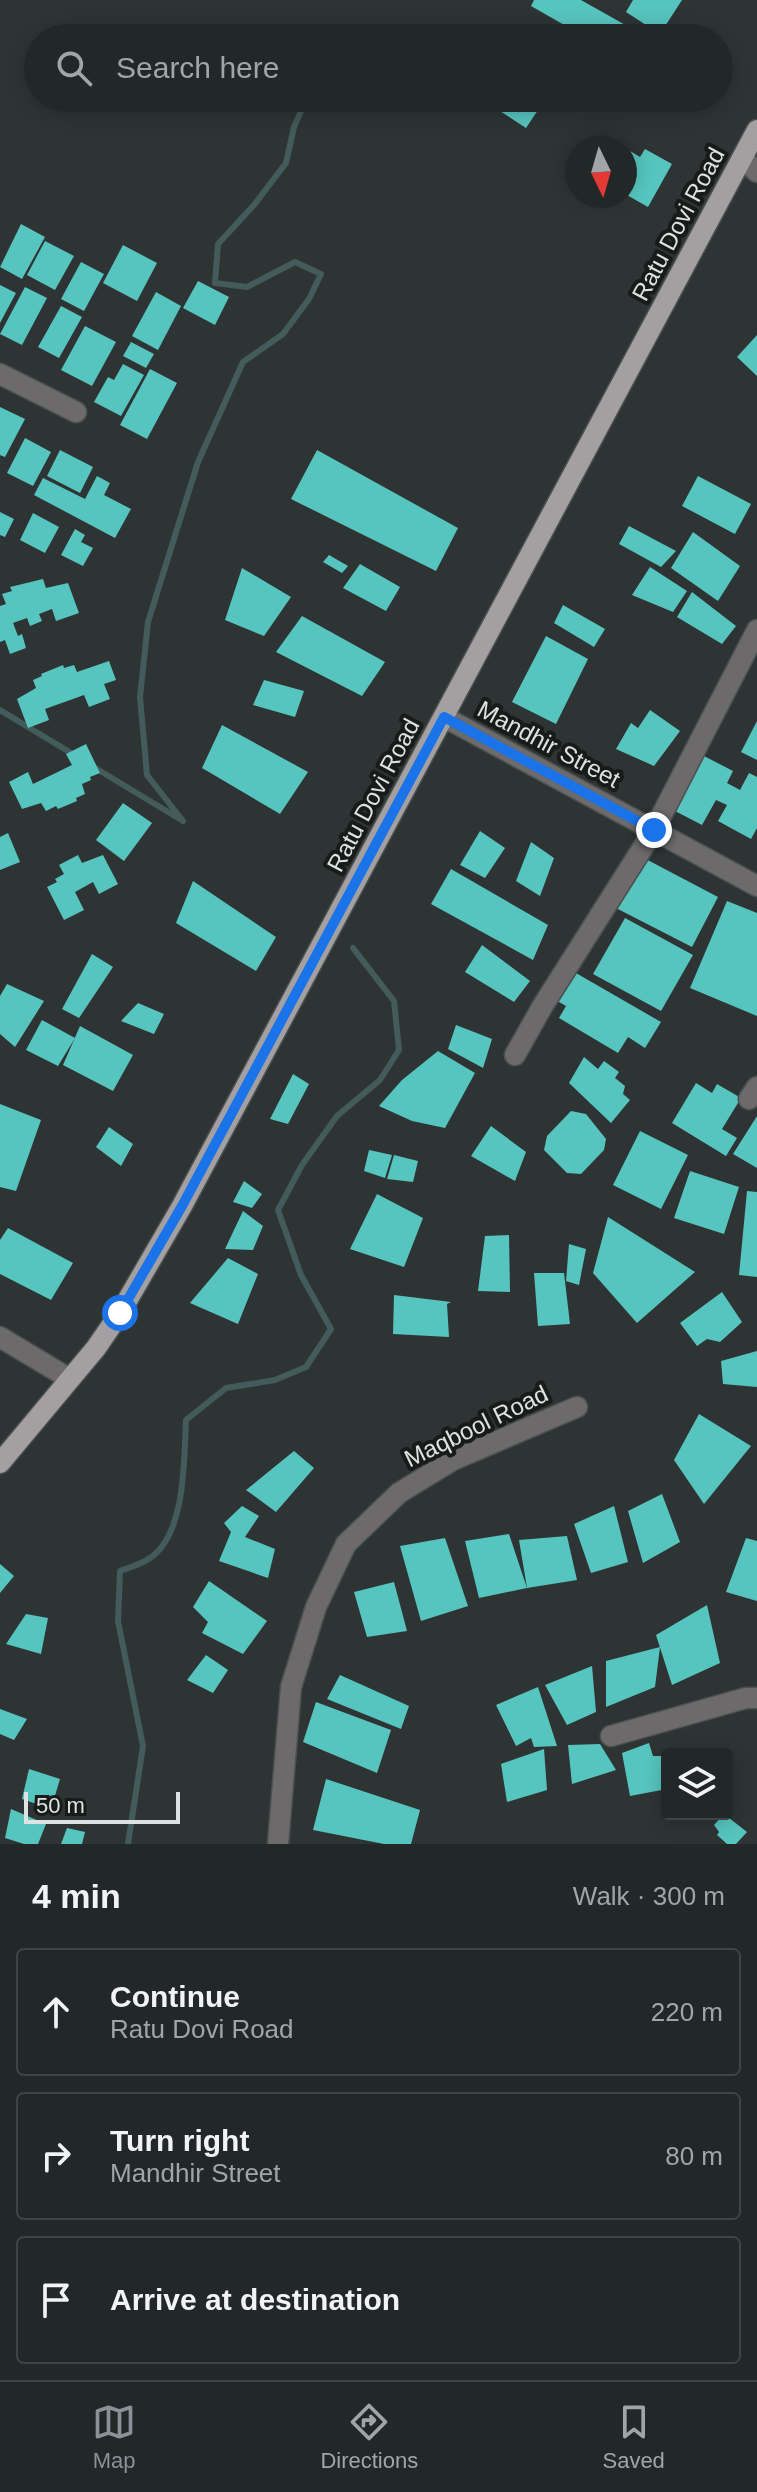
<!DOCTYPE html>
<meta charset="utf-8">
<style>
body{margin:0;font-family:Helvetica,sans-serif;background:#2e3333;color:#f1f3f6}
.controls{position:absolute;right:24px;bottom:24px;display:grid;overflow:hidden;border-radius:8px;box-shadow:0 4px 20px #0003}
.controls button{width:72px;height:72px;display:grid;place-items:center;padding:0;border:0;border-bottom:2px solid #3f4444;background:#222727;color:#f1f3f6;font:40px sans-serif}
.compass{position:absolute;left:565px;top:136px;width:72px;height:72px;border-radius:50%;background:#222727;box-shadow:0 4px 20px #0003;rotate:175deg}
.scale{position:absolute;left:24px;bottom:20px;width:156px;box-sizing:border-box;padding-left:8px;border:4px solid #dfe2e2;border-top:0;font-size:22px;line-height:28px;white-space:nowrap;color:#dfe2e2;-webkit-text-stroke:6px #191b1b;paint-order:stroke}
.stop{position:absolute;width:24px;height:24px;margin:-18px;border:6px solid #1a73e8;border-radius:50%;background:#fff}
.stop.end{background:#1a73e8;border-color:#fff;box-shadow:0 2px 8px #0008}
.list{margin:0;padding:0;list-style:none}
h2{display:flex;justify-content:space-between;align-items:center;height:104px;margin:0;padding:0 32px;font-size:34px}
h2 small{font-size:26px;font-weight:400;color:#a2a5a7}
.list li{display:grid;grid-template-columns:52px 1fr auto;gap:24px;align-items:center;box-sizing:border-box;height:128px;margin:0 16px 16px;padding:0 16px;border:2px solid #3f4444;border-radius:8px}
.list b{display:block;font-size:30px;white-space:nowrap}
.list p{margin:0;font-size:26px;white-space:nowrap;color:#a2a5a7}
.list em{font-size:26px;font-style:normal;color:#a2a5a7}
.icon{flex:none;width:44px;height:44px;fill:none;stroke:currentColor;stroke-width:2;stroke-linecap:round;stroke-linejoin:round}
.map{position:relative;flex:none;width:757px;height:1844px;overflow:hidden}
.search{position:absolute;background:#222727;box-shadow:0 4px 20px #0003;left:24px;right:24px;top:24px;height:88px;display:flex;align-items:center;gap:20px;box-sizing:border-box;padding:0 28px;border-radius:44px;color:#a2a5a7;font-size:30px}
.sheet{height:536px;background:#222727}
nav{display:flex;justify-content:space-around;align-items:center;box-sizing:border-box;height:112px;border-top:2px solid #3f4444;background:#222727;font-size:22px;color:#a2a5a7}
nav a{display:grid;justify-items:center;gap:4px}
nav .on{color:#8c9099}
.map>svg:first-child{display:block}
</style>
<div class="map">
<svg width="757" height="1844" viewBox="0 0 757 1844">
<rect width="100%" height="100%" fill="#2e3434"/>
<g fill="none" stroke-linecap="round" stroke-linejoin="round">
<g stroke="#435b5a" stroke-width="6">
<polyline points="0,710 76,756"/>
<polyline points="92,766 183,821 147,775 140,697 148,622 198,462 243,362 283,334 309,299 321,274 295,262 247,287 215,283 218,244 254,205 286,163 294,127 307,98"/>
<path d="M128,1844L143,1746L118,1621L120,1571C130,1567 142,1564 150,1558C186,1534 184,1459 186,1420L226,1388L275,1380L306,1367L331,1329L301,1275L278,1210L302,1165L337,1116L380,1080L399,1050L394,1001L353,948"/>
</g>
</g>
<g fill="#57c5bf">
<polygon points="534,0 581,0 636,31 632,38 587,38 531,6"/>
<polygon points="633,0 682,0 660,34 626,12"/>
<polygon points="509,98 546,98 526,128 500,111"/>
<polygon points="625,148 640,157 645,149 672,164 648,207 625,194"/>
<polygon points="21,224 45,237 22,279 0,267"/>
<polygon points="45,241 74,256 55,290 27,275"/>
<polygon points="123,245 157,263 137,301 103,283"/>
<polygon points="81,262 104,274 84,311 61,299"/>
<polygon points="198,281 229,297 215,325 183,308"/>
<polygon points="0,285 16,293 0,323"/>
<polygon points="25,287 47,298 22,345 0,334"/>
<polygon points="156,292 181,306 158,350 132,336"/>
<polygon points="61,306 82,317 59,358 38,347"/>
<polygon points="85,326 116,342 92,386 61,370"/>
<polygon points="757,335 757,376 737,357"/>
<polygon points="131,342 154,354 146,368 123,356"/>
<polygon points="123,364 144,375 121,416 94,402 108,377 114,380"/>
<polygon points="150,369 177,383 147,439 120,425"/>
<polygon points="0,407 25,419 5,457 0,455"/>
<polygon points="25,438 51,452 33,486 7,473"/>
<polygon points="60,450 93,467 80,493 47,476"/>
<polygon points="317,450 458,528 436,571 291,499"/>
<polygon points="97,476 110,483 104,495 131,509 115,538 34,495 43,478 85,499"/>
<polygon points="698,476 751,504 735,534 682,506"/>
<polygon points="0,512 14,519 5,537 0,535"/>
<polygon points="33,513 59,527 45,553 20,540"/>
<polygon points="629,526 676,551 661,567 619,544"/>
<polygon points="75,529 85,535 81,542 93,548 83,566 61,555"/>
<polygon points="693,532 740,566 718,601 671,568"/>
<polygon points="329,555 348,566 342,573 323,562"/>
<polygon points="360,564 400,587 386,611 343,588"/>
<polygon points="650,567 687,591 673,612 632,595"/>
<polygon points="242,568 291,597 264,636 225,620"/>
<polygon points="43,579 46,588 68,583 79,613 56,621 52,609 39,614 42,621 30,626 27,618 13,623 18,636 22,634 26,648 10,654 5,640 0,642 0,606 6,604 2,594 12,591 10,587"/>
<polygon points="692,592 736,626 722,644 677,617"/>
<polygon points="563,605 605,629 594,647 554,623"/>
<polygon points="302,616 385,662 362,696 276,652"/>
<polygon points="546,636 588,659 556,724 512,702"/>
<polygon points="109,661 116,680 104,684 110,699 89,707 84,695 45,709 49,720 28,728 17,699 36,688 33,680 42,676 41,674 63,665 64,668 74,665 77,672"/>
<polygon points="264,680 304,691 295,717 253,705"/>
<polygon points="650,710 680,731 654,766 616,749 631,723 638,728"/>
<polygon points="757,721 757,760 741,752"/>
<polygon points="222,725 308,772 280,814 202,768"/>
<polygon points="86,744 100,773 90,777 91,780 82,784 85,794 76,798 77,801 58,809 56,806 46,811 41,803 22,809 9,782 28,772 33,784 72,765 66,754"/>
<polygon points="704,756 733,771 727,783 740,790 749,773 757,777 757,828 751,839 718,821 727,805 716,800 702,825 675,811"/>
<polygon points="123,803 152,823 124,861 96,840"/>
<polygon points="480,831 505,848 485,878 460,865"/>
<polygon points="8,833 20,862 0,870 0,837"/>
<polygon points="531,842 554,858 540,896 516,881"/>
<polygon points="78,855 82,863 103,855 118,884 99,894 93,882 75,892 84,910 64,920 47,887 57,882 55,879 64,874 59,865"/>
<polygon points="640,856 718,897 692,947 614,907"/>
<polygon points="451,869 548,925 533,960 431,904"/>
<polygon points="193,881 276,937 256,971 176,923"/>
<polygon points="727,901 757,913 757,1016 690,988"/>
<polygon points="625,918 693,955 661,1011 593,974"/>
<polygon points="482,945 530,981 514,1002 465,972"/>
<polygon points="92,954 113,967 79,1018 62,1009"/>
<polygon points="569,969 661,1022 645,1048 628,1037 618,1053 559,1018 566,1006 552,998"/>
<polygon points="7,984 44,1001 15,1047 0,1034 0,996"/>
<polygon points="138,1003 164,1014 154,1034 121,1021"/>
<polygon points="42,1020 75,1038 58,1066 26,1050"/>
<polygon points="456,1025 492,1039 483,1068 448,1049"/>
<polygon points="80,1026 133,1055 113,1091 63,1065"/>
<polygon points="438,1051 475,1073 445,1128 412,1121 379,1106 402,1080"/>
<polygon points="584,1057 598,1069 604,1061 619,1072 615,1078 625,1086 623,1094 630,1100 611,1123 569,1083"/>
<polygon points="293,1074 309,1084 288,1124 270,1119"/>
<polygon points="696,1083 712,1093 717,1084 741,1098 722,1129 737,1138 726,1156 672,1123"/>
<polygon points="0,1104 41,1120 16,1191 0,1187"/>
<polygon points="571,1111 586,1114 606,1139 604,1150 581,1174 567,1173 544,1150 547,1136"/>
<polygon points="757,1116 757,1168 733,1154"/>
<polygon points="491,1126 526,1152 515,1181 471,1156"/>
<polygon points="109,1127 133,1144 121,1166 96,1147"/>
<polygon points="640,1131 688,1155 661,1209 613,1185"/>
<polygon points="369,1150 392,1155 385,1178 364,1171"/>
<polygon points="394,1155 418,1161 413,1182 387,1179"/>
<polygon points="690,1171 739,1187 724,1234 674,1218"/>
<polygon points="244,1181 262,1194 252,1208 233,1202"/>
<polygon points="747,1191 757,1192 757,1277 739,1275"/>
<polygon points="377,1194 423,1218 404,1267 350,1249"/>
<polygon points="243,1211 263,1226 253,1250 225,1249"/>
<polygon points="608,1217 695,1272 637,1323 593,1273"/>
<polygon points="8,1228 73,1263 51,1300 0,1274 0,1240"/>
<polygon points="509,1235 510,1292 478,1291 485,1236"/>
<polygon points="569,1244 586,1249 579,1285 566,1281"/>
<polygon points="228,1258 258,1274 238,1324 190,1303"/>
<polygon points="534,1273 564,1273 570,1324 538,1326"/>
<polygon points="722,1292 742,1322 720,1342 707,1339 697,1346 680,1323"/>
<polygon points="394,1295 451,1302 447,1304 449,1337 393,1334"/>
<polygon points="757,1351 757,1387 723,1384 721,1361"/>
<polygon points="699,1414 751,1446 704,1504 674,1460"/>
<polygon points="294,1451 314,1468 276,1512 246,1490"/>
<polygon points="662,1494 680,1542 643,1563 628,1511"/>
<polygon points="242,1506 259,1516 245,1537 275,1549 268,1578 219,1561 231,1532 224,1523"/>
<polygon points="614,1506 628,1562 591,1573 574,1524"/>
<polygon points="509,1534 527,1588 479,1598 465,1541"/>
<polygon points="567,1536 577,1580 527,1588 519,1540"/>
<polygon points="445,1538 468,1606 421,1621 400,1546"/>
<polygon points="746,1538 757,1541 757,1601 726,1592"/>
<polygon points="0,1564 14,1576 0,1593"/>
<polygon points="209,1581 267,1621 243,1654 202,1633 208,1622 193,1607"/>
<polygon points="394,1582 407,1631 367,1637 354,1592"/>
<polygon points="707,1605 720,1663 672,1685 656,1635"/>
<polygon points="26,1614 48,1618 41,1654 6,1644"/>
<polygon points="660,1647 655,1687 606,1707 606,1661"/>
<polygon points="206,1655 228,1670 213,1693 187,1680"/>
<polygon points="592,1666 596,1712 567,1725 545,1685"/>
<polygon points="340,1675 409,1706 401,1729 327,1699"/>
<polygon points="538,1687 557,1746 534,1747 531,1738 516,1746 496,1705"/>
<polygon points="316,1702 391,1730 377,1773 303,1742"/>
<polygon points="0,1709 27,1719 14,1740 0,1734"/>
<polygon points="649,1743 653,1756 667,1756 667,1789 630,1796 622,1753"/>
<polygon points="600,1744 616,1770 572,1784 568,1745"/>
<polygon points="544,1749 547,1790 507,1802 501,1764"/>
<polygon points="29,1769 60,1779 51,1809 22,1799"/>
<polygon points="326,1779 420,1810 411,1844 384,1844 313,1830"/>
<polygon points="11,1809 46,1824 38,1844 24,1844 5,1838"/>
<polygon points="724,1814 747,1832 736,1844 727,1844 717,1835 719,1832 714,1825"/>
<polygon points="67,1828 85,1832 82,1844 61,1844"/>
</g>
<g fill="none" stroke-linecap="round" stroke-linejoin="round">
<defs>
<g id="minor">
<polyline points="742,158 757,172"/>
<polyline points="0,374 76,412"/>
<polyline points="444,717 757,886"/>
<polyline points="515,1055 542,1007 654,830 757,630"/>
<polyline points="749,1099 757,1087"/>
<polyline points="0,1337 70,1379"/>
<polyline points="611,1736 746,1698 757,1698"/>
<polyline points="278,1844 291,1687 316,1607 346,1544 399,1493 453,1460 577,1407"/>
</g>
<polyline id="major" points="0,1463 96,1348 120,1313 182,1206 757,130"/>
</defs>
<use href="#minor" stroke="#4a5050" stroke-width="23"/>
<use href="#major" stroke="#4a5050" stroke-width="23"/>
<use href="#minor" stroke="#6c6a6b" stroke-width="20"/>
<use href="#major" stroke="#a49fa1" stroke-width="20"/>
</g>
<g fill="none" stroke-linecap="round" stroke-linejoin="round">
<polyline stroke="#1a73e8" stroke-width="10" points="120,1313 182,1206 444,717 654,830"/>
</g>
<g text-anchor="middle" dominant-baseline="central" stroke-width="8" stroke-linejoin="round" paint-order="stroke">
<g font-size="24" fill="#dfe2e2" stroke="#191b1b">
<text transform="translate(678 224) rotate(-62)">Ratu Dovi Road</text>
<text transform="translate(549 744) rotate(28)">Mandhir Street</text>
<text transform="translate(373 795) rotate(-62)">Ratu Dovi Road</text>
<text transform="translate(476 1426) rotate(-26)">Maqbool Road</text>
</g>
</g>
</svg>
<div class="controls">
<button><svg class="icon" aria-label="layers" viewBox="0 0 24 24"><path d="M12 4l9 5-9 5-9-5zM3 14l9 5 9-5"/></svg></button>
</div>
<svg class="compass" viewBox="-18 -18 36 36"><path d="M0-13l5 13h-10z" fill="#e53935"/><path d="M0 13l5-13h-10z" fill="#a2a5a7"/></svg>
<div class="scale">50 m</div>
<div class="stop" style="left:120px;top:1313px"></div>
<div class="stop end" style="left:654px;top:830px"></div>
<div class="search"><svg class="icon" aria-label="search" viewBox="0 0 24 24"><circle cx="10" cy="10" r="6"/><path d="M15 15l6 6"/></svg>Search here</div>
</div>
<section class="sheet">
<h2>4 min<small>Walk · 300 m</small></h2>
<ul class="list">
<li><svg class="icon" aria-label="ahead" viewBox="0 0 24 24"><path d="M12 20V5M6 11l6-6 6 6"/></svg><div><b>Continue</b><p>Ratu Dovi Road</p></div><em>220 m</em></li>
<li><svg class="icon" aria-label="right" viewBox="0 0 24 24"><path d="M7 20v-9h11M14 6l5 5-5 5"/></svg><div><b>Turn right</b><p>Mandhir Street</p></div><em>80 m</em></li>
<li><svg class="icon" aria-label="arrive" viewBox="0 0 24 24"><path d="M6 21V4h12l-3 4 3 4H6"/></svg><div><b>Arrive at destination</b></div></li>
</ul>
</section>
<nav>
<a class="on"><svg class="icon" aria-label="map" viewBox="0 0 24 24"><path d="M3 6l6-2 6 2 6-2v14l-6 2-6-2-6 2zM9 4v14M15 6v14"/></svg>Map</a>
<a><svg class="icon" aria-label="directions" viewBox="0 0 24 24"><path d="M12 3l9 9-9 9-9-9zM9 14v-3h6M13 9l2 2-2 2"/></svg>Directions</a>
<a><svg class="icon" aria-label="saved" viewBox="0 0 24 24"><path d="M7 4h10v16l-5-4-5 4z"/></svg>Saved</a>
</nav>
